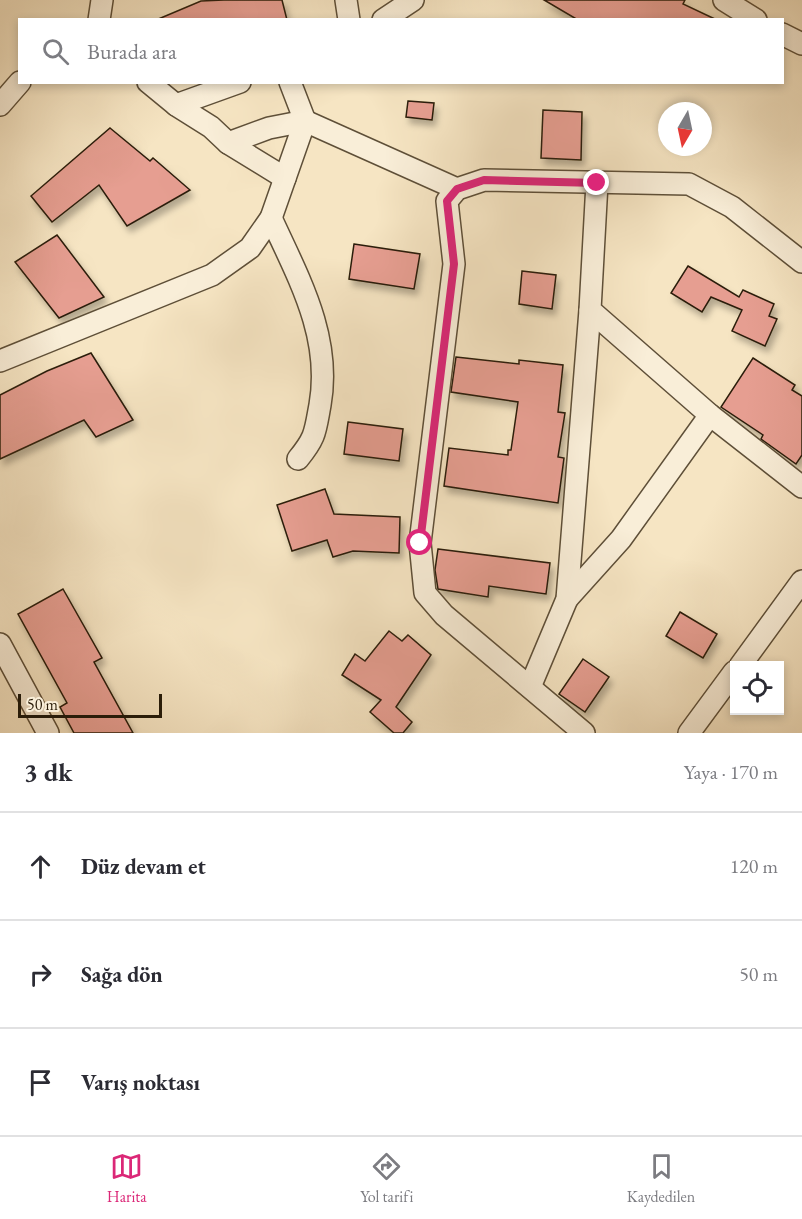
<!DOCTYPE html>
<html lang="tr">
<meta charset="utf-8">
<style>
body{margin:0;font-family:"EB Garamond",serif;background:#f7f7f7;color:#2b2b33}
.controls{position:absolute;right:18px;bottom:18px;display:grid;overflow:hidden;border-radius:0px;box-shadow:0 3px 9px #0003}
.controls button{width:54px;height:54px;display:grid;place-items:center;padding:0;border:0;border-bottom:2px solid #e1e1e2;background:#fff;color:#2b2b33;font:30px sans-serif}
.compass{position:absolute;left:658px;top:102px;width:54px;height:54px;border-radius:50%;background:#fff;box-shadow:0 3px 9px #0003;rotate:189deg}
.scale{position:absolute;left:18px;bottom:15px;width:144px;box-sizing:border-box;padding-left:6px;border:3px solid #2b1d09;border-top:0;font-size:16px;line-height:21px;white-space:nowrap;color:#2b1d09;-webkit-text-stroke:4px #f9eed8;paint-order:stroke}
.stop{position:absolute;width:18px;height:18px;margin:-14px;border:4px solid #db2777;border-radius:50%;background:#fff}
.stop.end{background:#db2777;border-color:#fff;box-shadow:0 2px 6px #0008}
.list{margin:0;padding:0;list-style:none}
h2{display:flex;justify-content:space-between;align-items:center;height:78px;margin:0;padding:0 24px;font-size:26px}
h2 small{font-size:20px;font-weight:400;color:#7c7c81}
.list li{display:grid;grid-template-columns:39px 1fr auto;gap:18px;align-items:center;box-sizing:border-box;height:108px;padding:0 24px;border-top:2px solid #e1e1e2}
.list b{display:block;font-size:22px;white-space:nowrap}
.list em{font-size:20px;font-style:normal;color:#7c7c81}
.icon{flex:none;width:33px;height:33px;fill:none;stroke:currentColor;stroke-width:2;stroke-linecap:round;stroke-linejoin:round}
.map{position:relative;flex:none;width:802px;height:733px;overflow:hidden}
.search{position:absolute;background:#fff;box-shadow:0 3px 9px #0003;left:18px;right:18px;top:18px;height:66px;display:flex;align-items:center;gap:15px;box-sizing:border-box;padding:0 21px;border-radius:0px;color:#7c7c81;font-size:22px}
.sheet{height:402px;background:#fff}
nav{display:flex;justify-content:space-around;align-items:center;box-sizing:border-box;height:84px;border-top:2px solid #e1e1e2;background:#fff;font-size:16px;color:#7c7c81}
nav a{display:grid;justify-items:center;gap:3px}
nav .on{color:#db2777}
.map>svg:first-child{display:block}
</style>
<div class="map">
<svg width="802" height="733" viewBox="0 0 802 733">
<defs>
<filter id="shadow"><feDropShadow dx="3.5" dy="6" stdDeviation="3" flood-color="#0004"/></filter>
</defs>
<rect width="100%" height="100%" fill="#f6e5c3"/>
<filter id="stains"><feTurbulence type="fractalNoise" baseFrequency=".00333" numOctaves="4"/><feColorMatrix values="0 0 0 0 .2 0 0 0 0 .09 0 0 0 0 .02 0 0 0 .5 -.17"/></filter>
<radialGradient id="worn" r=".72"><stop offset=".6" stop-color="#630" stop-opacity="0"/><stop offset="1" stop-color="#630" stop-opacity=".3"/></radialGradient>
<g fill="#e69e91" stroke="#2b1d09" stroke-width="1.5" filter="url(#shadow)">
<polygon points="224,0 282,0 287,20 156,20 201,1"/>
<polygon points="544,0 685,0 683,4 717,20 578,20"/>
<polygon points="408,101 434,103 432,120 406,117"/>
<polygon points="543,110 582,112 581,160 541,158"/>
<polygon points="110,128 150,161 153,158 190,190 127,226 99,185 52,222 31,196"/>
<polygon points="57,235 104,297 59,318 15,262"/>
<polygon points="354,244 420,254 414,289 349,279"/>
<polygon points="688,266 739,297 743,290 774,304 769,316 777,319 765,346 732,331 742,310 711,297 702,312 671,293"/>
<polygon points="522,271 556,275 552,309 519,304"/>
<polygon points="91,353 133,420 96,437 84,420 0,459 0,395 47,371"/>
<polygon points="456,357 519,364 519,360 563,365 558,412 565,413 558,457 564,458 558,503 444,486 449,448 508,455 508,450 511,450 518,402 451,392"/>
<polygon points="753,358 795,385 792,390 802,396 802,455 796,464 761,439 763,435 721,407"/>
<polygon points="348,422 403,429 399,461 344,454"/>
<polygon points="325,489 334,514 400,517 399,553 353,551 333,557 327,540 292,551 277,505"/>
<polygon points="438,549 550,563 546,594 489,586 488,597 438,589 435,570"/>
<polygon points="63,589 102,658 94,662 133,733 74,733 60,707 67,703 18,614"/>
<polygon points="680,612 717,634 703,658 666,636"/>
<polygon points="389,631 402,641 408,635 431,655 396,707 412,722 403,733 394,733 370,712 381,700 342,675 355,654 365,661"/>
<polygon points="583,659 609,677 585,712 559,694"/>
</g>
<g fill="none" stroke-linecap="round" stroke-linejoin="round">
<defs>
<g id="minor">
<polyline points="346,0 349,20"/>
<polyline points="724,0 756,20"/>
<polyline points="99,20 102,0"/>
<polyline points="383,20 413,0"/>
<polyline points="782,34 802,44"/>
<polyline points="148,82 176,105 211,127 228,143 285,178"/>
<polyline points="0,105 20,82"/>
<polyline points="176,105 240,82"/>
<polyline points="228,143 269,128 305,121 457,189"/>
<polyline points="597,183 590,310 710,415 802,487"/>
<path d="M271,218C299,279 332,337 320,405C315,432 316,437 298,459"/>
<polyline points="0,361 212,275 250,248 271,218 305,121 290,82"/>
<polyline points="567,599 621,539 710,415"/>
<polyline points="0,644 48,733"/>
<polyline points="740,666 802,581"/>
<polyline points="530,687 567,599 590,310"/>
<polyline points="584,733 444,615 425,593 420,543 454,264 447,201 457,189 484,180 689,184 732,207 802,262"/>
<polyline points="689,733 734,672"/>
</g>
</defs>
<use href="#minor" stroke="#5e4f38" stroke-width="24"/>
<use href="#minor" stroke="#f9eed8" stroke-width="21"/>
</g>
<g fill="none" stroke-linecap="round" stroke-linejoin="round">
<polyline stroke="#db2777" stroke-width="8" points="420,543 454,264 447,201 457,189 484,180 597,183"/>
</g>
<rect width="100%" height="100%" filter="url(#stains)"/>
<rect width="100%" height="100%" fill="url(#worn)"/>
</svg>
<div class="controls">
<button><svg class="icon" aria-label="locate" viewBox="0 0 24 24"><circle cx="12" cy="12" r="6"/><path d="M12 2v4M12 18v4M2 12h4M18 12h4"/></svg></button>
</div>
<svg class="compass" viewBox="-18 -18 36 36"><path d="M0-13l5 13h-10z" fill="#e53935"/><path d="M0 13l5-13h-10z" fill="#7c7c81"/></svg>
<div class="scale">50 m</div>
<div class="stop" style="left:420px;top:543px"></div>
<div class="stop end" style="left:597px;top:183px"></div>
<div class="search"><svg class="icon" aria-label="search" viewBox="0 0 24 24"><circle cx="10" cy="10" r="6"/><path d="M15 15l6 6"/></svg>Burada ara</div>
</div>
<section class="sheet">
<h2>3 dk<small>Yaya · 170 m</small></h2>
<ul class="list">
<li><svg class="icon" aria-label="ahead" viewBox="0 0 24 24"><path d="M12 20V5M6 11l6-6 6 6"/></svg><div><b>Düz devam et</b></div><em>120 m</em></li>
<li><svg class="icon" aria-label="right" viewBox="0 0 24 24"><path d="M7 20v-9h11M14 6l5 5-5 5"/></svg><div><b>Sağa dön</b></div><em>50 m</em></li>
<li><svg class="icon" aria-label="arrive" viewBox="0 0 24 24"><path d="M6 21V4h12l-3 4 3 4H6"/></svg><div><b>Varış noktası</b></div></li>
</ul>
</section>
<nav>
<a class="on"><svg class="icon" aria-label="map" viewBox="0 0 24 24"><path d="M3 6l6-2 6 2 6-2v14l-6 2-6-2-6 2zM9 4v14M15 6v14"/></svg>Harita</a>
<a><svg class="icon" aria-label="directions" viewBox="0 0 24 24"><path d="M12 3l9 9-9 9-9-9zM9 14v-3h6M13 9l2 2-2 2"/></svg>Yol tarifi</a>
<a><svg class="icon" aria-label="saved" viewBox="0 0 24 24"><path d="M7 4h10v16l-5-4-5 4z"/></svg>Kaydedilen</a>
</nav>
